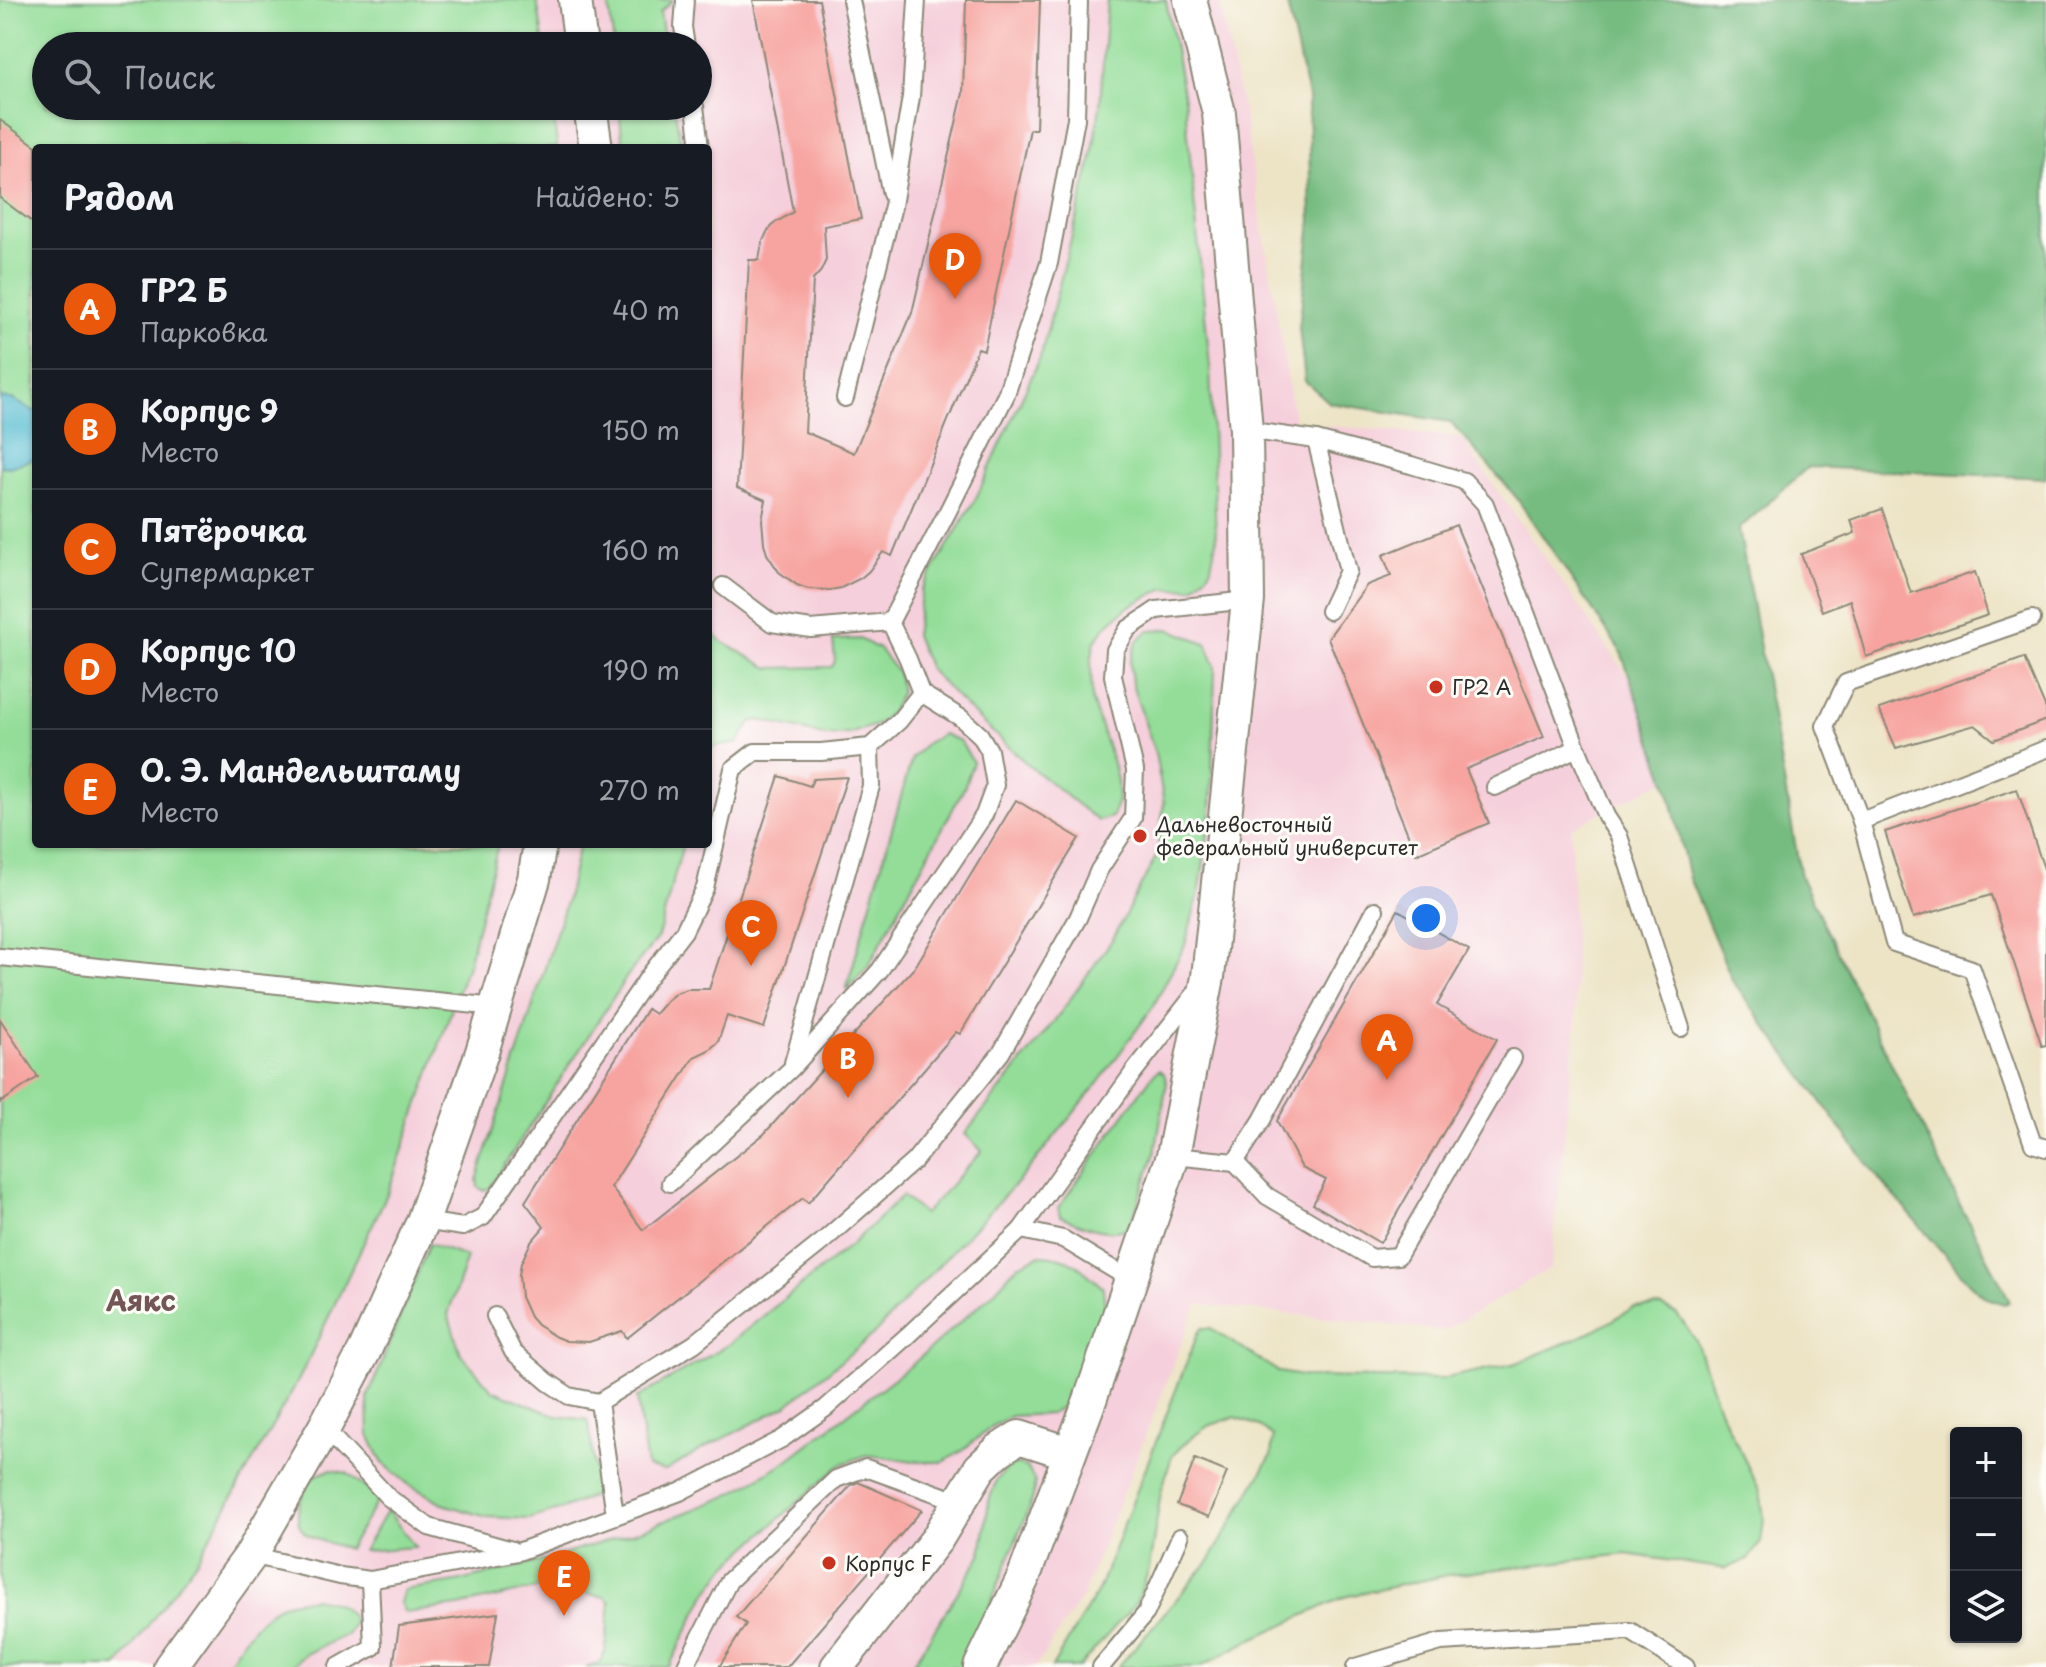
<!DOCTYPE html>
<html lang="ru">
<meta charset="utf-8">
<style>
body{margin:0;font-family:"Playpen Sans",sans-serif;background:#20242c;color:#f1f3f6}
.controls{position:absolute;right:24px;bottom:24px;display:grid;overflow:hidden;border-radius:8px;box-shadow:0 2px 6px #0004}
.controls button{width:72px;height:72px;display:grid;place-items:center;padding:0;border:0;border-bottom:2px solid #363941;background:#171b24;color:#f1f3f6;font:40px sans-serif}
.you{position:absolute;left:1426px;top:918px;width:28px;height:28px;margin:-20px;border:6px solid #fff;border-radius:50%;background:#1a73e8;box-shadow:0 0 0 12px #1a73e833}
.badge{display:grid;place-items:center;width:52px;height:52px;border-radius:50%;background:#ea580c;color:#fff;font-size:26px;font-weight:700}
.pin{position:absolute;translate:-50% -66px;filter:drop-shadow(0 2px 4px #0008)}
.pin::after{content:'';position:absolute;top:42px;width:28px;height:24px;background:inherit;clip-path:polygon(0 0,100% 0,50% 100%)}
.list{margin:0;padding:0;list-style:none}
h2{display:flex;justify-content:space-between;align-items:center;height:104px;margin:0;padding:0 32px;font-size:34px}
h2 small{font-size:26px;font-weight:400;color:#9ea1a6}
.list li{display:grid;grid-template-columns:52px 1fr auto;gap:24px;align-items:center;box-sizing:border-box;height:120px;padding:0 32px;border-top:2px solid #363941}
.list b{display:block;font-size:30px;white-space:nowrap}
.list p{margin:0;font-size:26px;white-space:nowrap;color:#9ea1a6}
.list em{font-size:26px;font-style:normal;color:#9ea1a6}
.icon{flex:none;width:44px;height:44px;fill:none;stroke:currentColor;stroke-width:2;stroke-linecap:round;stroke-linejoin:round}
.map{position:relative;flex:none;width:2046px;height:1667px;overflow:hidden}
.search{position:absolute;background:#171b24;box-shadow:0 2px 6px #0004;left:32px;top:32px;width:680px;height:88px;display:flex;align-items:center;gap:20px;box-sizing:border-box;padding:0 28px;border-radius:44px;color:#9ea1a6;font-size:30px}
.panel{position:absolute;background:#171b24;box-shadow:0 2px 6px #0004;left:32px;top:144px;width:680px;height:704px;border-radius:8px}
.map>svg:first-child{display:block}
</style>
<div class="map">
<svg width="2046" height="1667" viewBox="0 0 2046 1667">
<rect width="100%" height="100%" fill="#fdfcf7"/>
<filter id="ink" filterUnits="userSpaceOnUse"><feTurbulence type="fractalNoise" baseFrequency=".0125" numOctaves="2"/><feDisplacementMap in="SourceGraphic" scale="16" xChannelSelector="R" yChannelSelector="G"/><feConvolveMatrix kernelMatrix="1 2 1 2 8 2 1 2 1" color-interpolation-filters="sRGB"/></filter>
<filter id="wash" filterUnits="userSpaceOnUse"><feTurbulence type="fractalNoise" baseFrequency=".006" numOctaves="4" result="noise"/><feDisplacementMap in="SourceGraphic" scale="32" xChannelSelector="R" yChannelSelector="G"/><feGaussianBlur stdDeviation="1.8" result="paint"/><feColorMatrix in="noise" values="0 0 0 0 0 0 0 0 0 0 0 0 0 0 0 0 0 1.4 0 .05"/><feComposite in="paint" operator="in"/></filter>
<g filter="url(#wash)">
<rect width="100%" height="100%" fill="#ede4c6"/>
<path fill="#f5cfdb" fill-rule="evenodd" d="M0,0H1219L1244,116L1295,423L1460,437L1631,681L1665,780L1571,828L1576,1023L1551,1268L1444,1331L1197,1304L1083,1595L1036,1667H0ZM46,46H698V106H46ZM36,148H708V844H36Z"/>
<g fill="#93dd98" stroke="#5f8462" stroke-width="2">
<polygon points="0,0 537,0 544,46 46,46 46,106 552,106 557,144 557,148 36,148 36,844 498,844 467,969 465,971 388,1192 300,1377 197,1560 117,1667 0,1667"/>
<polygon points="608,0 673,0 660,12 665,46 614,46"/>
<polygon points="1107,0 1166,0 1185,104 1210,367 1216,542 1210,571 1193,588 1163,589 1128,607 1106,626 1094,643 1091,664 1092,701 1113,763 1117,781 1118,800 1112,817 1098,821 1027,764 968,709 929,669 915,635 922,589 977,496 1040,358 1091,163 1100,107"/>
<polygon points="619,106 674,106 682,148 623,148"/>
<path d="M708,628L721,641L769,668L832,667L835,661L833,640L860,639L879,649L898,673L901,692L893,709L879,724L849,734L827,736L760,720L751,722L738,743C729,746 719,744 711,748L708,757Z"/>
<polygon points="1169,629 1206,643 1215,666 1211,812 1200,889 1185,945 1153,1007 1098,1083 1022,1177 874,1334 786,1406 705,1448 665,1471 647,1467 637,1398 729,1344 853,1243 902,1196 924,1214 982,1151 965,1134 1059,1015 1112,940 1157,855 1164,803 1155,753 1132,684 1130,662 1137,641 1149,630"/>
<polygon points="943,734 960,741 973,762 964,788 869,965 846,990 912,758 927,743"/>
<polygon points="579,844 683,844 658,937 628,975 489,1189 483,1190 478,1187 477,1180 567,899"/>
<path d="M1159,1070L1164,1074L1167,1082L1155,1153L1130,1225C1112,1240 1079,1224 1060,1216L1058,1208L1152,1076Z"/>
<polygon points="429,1244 467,1257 448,1314 461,1354 492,1390 557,1416 588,1420 598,1494 562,1509 529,1519 487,1517 446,1505 408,1484 382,1462 369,1435 368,1397"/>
<path d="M1039,1255C1069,1255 1082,1268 1103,1288L1105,1309L1074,1392L1063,1405L1051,1414L1011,1416L994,1425L962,1451L943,1462H922L866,1455L842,1464L800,1500L727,1566L706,1594L669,1667H585L599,1663L606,1650L610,1602L605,1597L547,1586L458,1606L405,1613L400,1603L404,1590L456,1582L546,1560L641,1530L728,1496L785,1462L914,1363L992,1294L1018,1265Z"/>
<polygon points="1660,1306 1677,1314 1696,1341 1718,1406 1760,1491 1764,1518 1761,1542 1748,1559 1726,1569 1626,1554 1448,1575 1344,1597 1248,1641 1200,1667 1118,1667 1210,1560 1271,1456 1273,1437 1259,1426 1235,1417 1208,1426 1188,1440 1172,1456 1161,1492 1149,1569 1136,1603 1079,1667 1052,1667 1098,1591 1198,1333 1202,1328 1210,1328 1279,1372 1307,1377 1441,1379 1517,1363 1596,1330 1633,1308"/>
<polygon points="1017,1464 1027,1467 1035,1481 1033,1497 987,1613 961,1667 911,1667 981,1555 989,1501 996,1481 1008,1467"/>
<path d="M330,1470L347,1473L379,1499L348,1549C337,1545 313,1540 305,1533C289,1519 304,1484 317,1475C321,1473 326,1472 330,1470Z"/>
<polygon points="387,1510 415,1547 363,1551"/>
<path d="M312,1598C334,1601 340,1602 354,1620L348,1634L305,1654L291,1667H225C241,1643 257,1614 286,1603C294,1601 303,1600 312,1598Z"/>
</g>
<polygon fill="#76bc80" stroke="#507456" stroke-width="2" points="1286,0 2046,0 2046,478 1808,467 1739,529 1801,877 1958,1201 2009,1299 2009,1302 2005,1304 1986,1298 1969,1283 1871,1169 1733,982 1689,878 1669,790 1621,652 1516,497 1451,422 1330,403 1305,381 1299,328 1311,222 1308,97"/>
<polygon fill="#53bcd1" stroke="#3f747e" stroke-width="2" points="0,398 12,399 36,412 36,458 10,467 0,466"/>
<g id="blocks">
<g fill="#f7a4a0">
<polygon points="753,0 819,0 861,219 824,226 826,260 821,271 813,280 805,432 854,453 912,313 963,93 966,0 1040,0 1036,129 1030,129 984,350 978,348 892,556 883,552 869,571 861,578 841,588 830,590 808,589 797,585 779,572 767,554 764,543 762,520 766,500 737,488 749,260 759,260 762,243 767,232 775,223 793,212"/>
<polygon points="0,120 36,146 36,225 0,198"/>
<polygon points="1882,509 1911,593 1975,572 1988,615 1866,657 1850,600 1822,611 1801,554 1855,533 1851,520"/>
<polygon points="1456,525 1544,737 1466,769 1489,823 1416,854 1328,638 1367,585 1391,576 1383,555"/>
<polygon points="2024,658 2046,709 2046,720 1994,740 1975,725 1896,748 1879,709"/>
<polygon points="779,776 810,786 813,779 847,777 764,1028 727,1016 718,1042 709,1050 694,1057 611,1187 643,1230 764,1134 915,967 1016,800 1079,838 960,1034 956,1032 808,1203 803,1198 627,1338 622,1331 589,1342 566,1341 556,1337 537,1325 530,1317 521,1297 519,1275 521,1263 531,1242 544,1227 525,1202 647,1009 655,1014 667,1000 676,993 687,989 709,989"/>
<polygon points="2017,789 2046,875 2046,1045 2042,1046 1991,895 1913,918 1885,832"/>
<polygon points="1398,910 1469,950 1437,1005 1497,1039 1380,1243 1313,1204 1326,1180 1302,1168 1277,1121"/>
<polygon points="0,1019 38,1077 0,1103"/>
<polygon points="1195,1459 1227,1472 1209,1517 1177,1505"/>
<polygon points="858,1482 922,1510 787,1667 719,1667 746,1624 736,1617 851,1485"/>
<polygon points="498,1613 489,1667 393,1667 399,1626"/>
</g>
</g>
</g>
<g filter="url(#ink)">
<use href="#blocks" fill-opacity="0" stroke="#8c8878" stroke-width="2"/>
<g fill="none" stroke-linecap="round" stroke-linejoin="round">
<defs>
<g id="service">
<polyline points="685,0 683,27 686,46"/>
<polyline points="851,0 891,194"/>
<polyline points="695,106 700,148"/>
<polyline points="845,398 893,206 911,97 917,0"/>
<polyline points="1246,430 1316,440 1411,465 1464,481 1485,504 1577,748 1606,816 1619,836 1681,1028"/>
<polyline points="1316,440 1348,571 1329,611"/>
<polyline points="2032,619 1846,683 1825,726 1861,821 2046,749"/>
<polyline points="890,622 948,511 1006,395 1049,263 1076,119 1079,0"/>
<polyline points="1495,787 1577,748"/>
<polyline points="1861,821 1894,943 1972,969 2033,1144 2046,1148"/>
<polyline points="0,957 496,1007"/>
<polyline points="793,1063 871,786 870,747"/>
<polyline points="1173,1156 1235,1162 1262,1120 1375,910"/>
<polyline points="1235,1162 1267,1196 1372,1258 1398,1256 1513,1058"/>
<polyline points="670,1183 792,1068 880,970 984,815 995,785 989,750 980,735 961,718 921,693"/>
<polyline points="423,1221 463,1227 483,1217 649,976 684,931 705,888 733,769 755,752 821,752 870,747 899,721 921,693 908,659 890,622 811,629 772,623 723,586"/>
<polyline points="1021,1230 1133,1073 1198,990"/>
<polyline points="495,1316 513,1352 548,1382 569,1396 599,1402"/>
<polyline points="324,1428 388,1497 429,1527 512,1550"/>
<polyline points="615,1515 599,1402 694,1344 822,1242 914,1161 1001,1053 1078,918 1099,870 1133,818 1135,770 1113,676 1115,650 1128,629 1156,610 1248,600"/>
<polyline points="251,1555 340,1576 370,1580 518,1552 680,1492 782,1439 826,1408 907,1336 1021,1230 1063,1239 1131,1280"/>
<polyline points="338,1667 373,1647 370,1580"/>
<polyline points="685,1667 729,1581 836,1479 866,1468 960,1502"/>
<polyline points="1101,1667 1146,1613 1180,1537"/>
<polyline points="1355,1667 1441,1642 1630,1631 1686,1667"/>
</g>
<g id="minor">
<polyline points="575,0 581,46"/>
<polyline points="590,106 596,148"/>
<polyline points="170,1667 251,1555 324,1428 365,1350 423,1221 482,1052 534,879 540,844"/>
<polyline points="837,1667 937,1539 980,1468 999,1450 1019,1437 1069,1453"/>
<polyline points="980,1667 1024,1576 1090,1400 1173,1156 1208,977 1248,600 1246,430 1219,113 1190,0"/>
</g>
</defs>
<use href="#service" stroke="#8c8878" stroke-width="20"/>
<use href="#minor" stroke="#8c8878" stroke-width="36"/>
<use href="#service" stroke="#fff" stroke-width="16"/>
<use href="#minor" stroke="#fff" stroke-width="32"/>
</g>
</g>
<g fill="#c8321e" stroke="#fdfcf7" stroke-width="3">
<circle cx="1436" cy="687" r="8"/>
<circle cx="1140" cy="836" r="8"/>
<circle cx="829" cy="1563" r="8"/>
</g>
<g text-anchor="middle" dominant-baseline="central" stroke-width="6" stroke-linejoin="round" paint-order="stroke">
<g font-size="20" fill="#2b2b2b" stroke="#fdfcf7" text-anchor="start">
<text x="1452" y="687">ГР2 А</text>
<text x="1156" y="824">Дальневосточный<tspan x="1156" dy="23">федеральный университет</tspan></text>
<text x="845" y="1563">Корпус F</text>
</g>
<g font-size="28" font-weight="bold" fill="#725554" stroke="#fdfcf7">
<text x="141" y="1299">Аякс</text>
</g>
</g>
</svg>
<div class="controls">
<button>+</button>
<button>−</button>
<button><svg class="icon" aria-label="layers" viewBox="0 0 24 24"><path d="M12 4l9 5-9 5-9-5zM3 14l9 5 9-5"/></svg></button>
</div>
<div class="you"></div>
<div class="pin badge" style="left:1387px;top:1080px">A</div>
<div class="pin badge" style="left:848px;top:1098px">B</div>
<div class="pin badge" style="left:751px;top:966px">C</div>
<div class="pin badge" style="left:955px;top:299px">D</div>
<div class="pin badge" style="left:564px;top:1616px">E</div>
<div class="search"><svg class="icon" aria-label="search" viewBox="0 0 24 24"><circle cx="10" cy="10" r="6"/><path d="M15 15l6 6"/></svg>Поиск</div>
<section class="panel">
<h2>Рядом<small>Найдено: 5</small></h2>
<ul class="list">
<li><span class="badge">A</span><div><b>ГР2 Б</b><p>Парковка</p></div><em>40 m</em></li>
<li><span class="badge">B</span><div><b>Корпус 9</b><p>Место</p></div><em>150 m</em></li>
<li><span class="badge">C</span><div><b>Пятёрочка</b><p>Супермаркет</p></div><em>160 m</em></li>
<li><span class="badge">D</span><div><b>Корпус 10</b><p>Место</p></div><em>190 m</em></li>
<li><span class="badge">E</span><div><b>О. Э. Мандельштаму</b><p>Место</p></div><em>270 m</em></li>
</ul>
</section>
</div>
